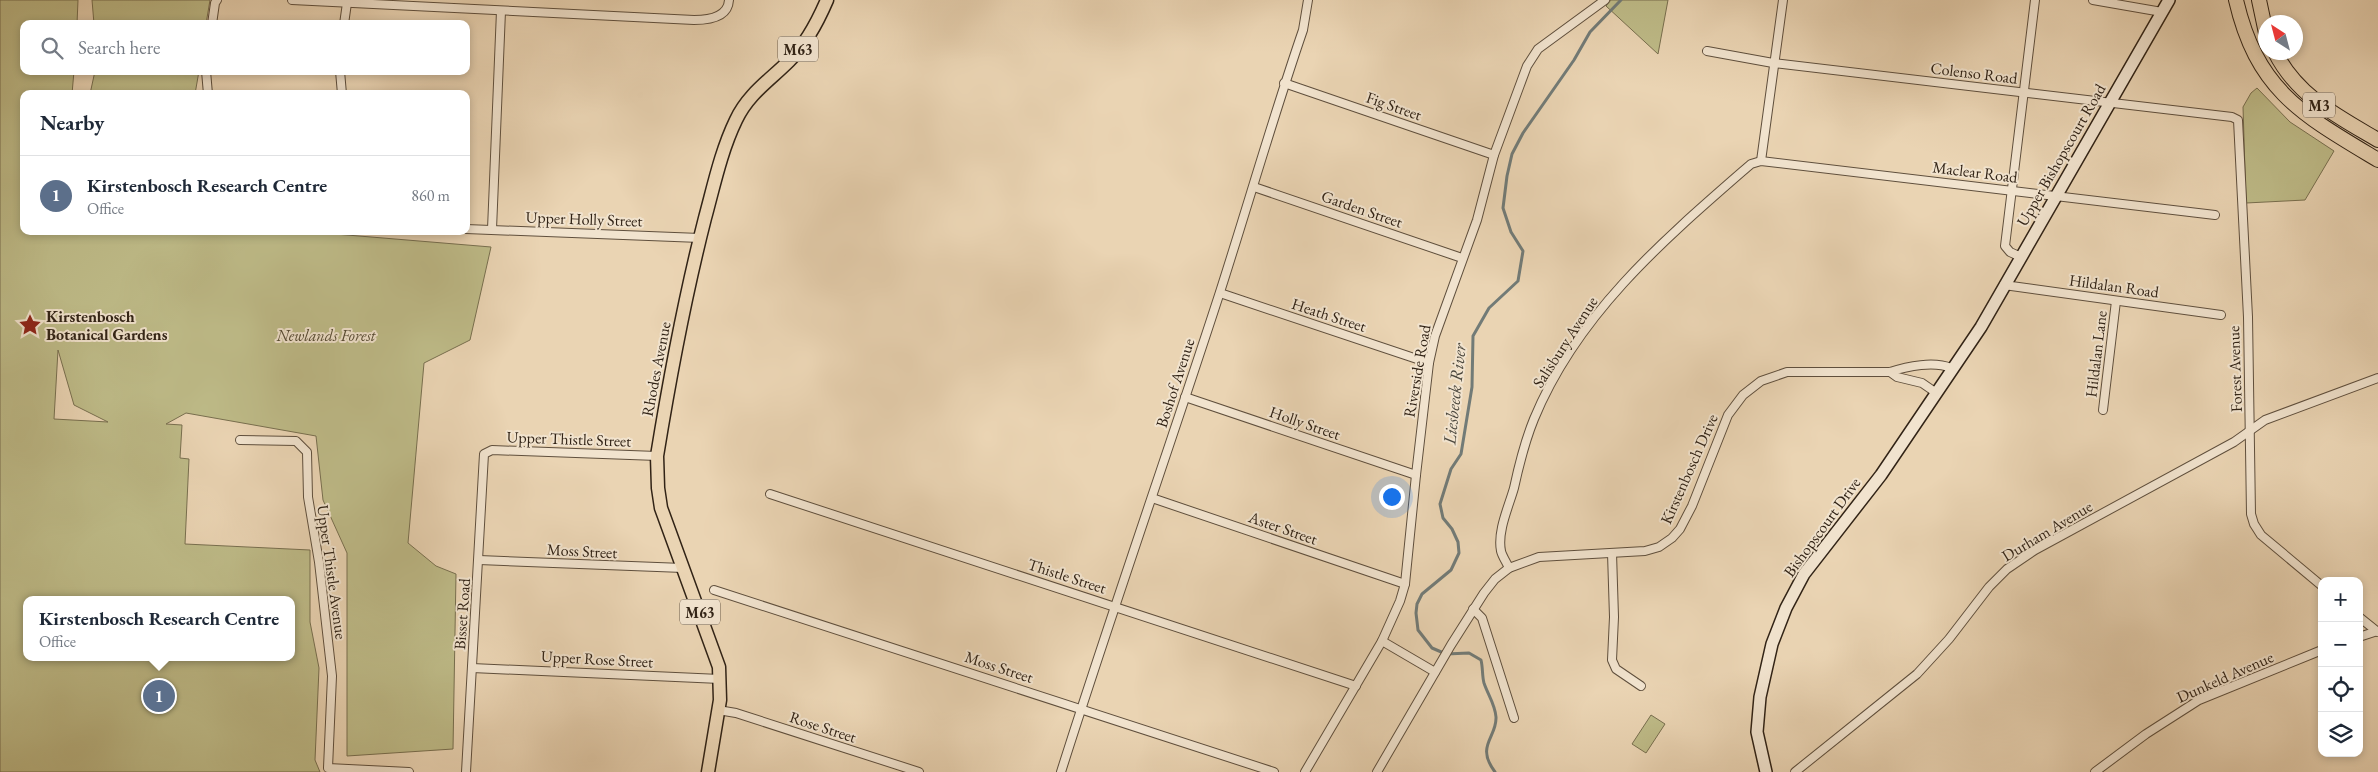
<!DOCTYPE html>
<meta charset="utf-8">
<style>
body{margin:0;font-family:"EB Garamond",serif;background:#f6f6f7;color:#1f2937}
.controls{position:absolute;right:15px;bottom:15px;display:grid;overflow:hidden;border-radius:10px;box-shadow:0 2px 8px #0003}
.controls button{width:45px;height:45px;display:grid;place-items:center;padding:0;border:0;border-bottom:1px solid #e0e1e3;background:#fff;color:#1f2937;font:25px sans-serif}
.compass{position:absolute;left:2258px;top:15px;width:45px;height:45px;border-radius:50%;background:#fff;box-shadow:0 2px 8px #0003;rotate:324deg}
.you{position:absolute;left:1391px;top:496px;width:18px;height:18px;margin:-12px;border:4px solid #fff;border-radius:50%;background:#1a73e8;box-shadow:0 0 0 8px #1a73e833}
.badge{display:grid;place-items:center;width:32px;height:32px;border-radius:50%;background:#d93025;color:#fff;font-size:16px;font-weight:700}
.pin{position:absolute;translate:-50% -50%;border:2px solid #fff;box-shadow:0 1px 5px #0006}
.popup{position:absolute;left:23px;top:596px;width:272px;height:65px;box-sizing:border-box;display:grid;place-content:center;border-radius:10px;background:#fff;filter:drop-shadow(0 1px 4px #0005);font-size:16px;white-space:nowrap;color:#747a83}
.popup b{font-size:19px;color:#1f2937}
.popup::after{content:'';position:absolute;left:50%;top:100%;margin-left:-10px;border:10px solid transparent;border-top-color:#fff}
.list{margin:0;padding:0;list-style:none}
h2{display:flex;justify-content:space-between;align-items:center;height:65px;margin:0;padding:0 20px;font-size:21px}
h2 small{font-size:16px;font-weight:400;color:#747a83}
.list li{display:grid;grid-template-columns:32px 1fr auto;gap:15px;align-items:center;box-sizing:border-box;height:80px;padding:0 20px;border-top:1px solid #e0e1e3}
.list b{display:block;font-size:19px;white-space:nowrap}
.list p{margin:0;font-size:16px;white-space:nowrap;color:#747a83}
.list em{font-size:16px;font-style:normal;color:#747a83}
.icon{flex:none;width:28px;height:28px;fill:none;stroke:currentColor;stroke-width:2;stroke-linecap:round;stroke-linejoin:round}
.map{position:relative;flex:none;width:2378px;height:772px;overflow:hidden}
.search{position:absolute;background:#fff;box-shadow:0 2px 8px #0003;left:20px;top:20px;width:450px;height:55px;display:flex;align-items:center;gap:12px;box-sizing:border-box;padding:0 18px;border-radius:10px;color:#747a83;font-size:19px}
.panel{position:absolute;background:#fff;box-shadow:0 2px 8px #0003;left:20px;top:90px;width:450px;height:145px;border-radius:10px}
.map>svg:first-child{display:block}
</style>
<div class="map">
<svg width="2378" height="772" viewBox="0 0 2378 772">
<rect width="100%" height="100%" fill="#ead4b3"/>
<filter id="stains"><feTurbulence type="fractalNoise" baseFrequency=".004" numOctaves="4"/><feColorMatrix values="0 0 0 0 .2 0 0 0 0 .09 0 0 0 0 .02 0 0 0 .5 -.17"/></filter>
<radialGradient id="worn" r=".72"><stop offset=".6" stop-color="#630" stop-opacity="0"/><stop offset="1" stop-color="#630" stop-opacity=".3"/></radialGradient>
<g fill="#bebb88" stroke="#786f4f" fill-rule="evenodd">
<path d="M0,0H78L77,24H24V71H74L72,94H24V231H177V234L311,232L491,247L470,340L424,363L408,543L436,566L456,574L453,749L347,756V553L323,500L316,436L186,413L166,424L182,425L180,458L189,459L185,544L310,550V622L319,668L315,760L320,772H0ZM58,350L74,405L108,422L54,419ZM27,600H292V657H27Z"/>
<polygon points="92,0 210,0 206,24 94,24"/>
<polygon points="1611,0 1668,0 1658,54 1606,6"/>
<polygon points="95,71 199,71 195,94 90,94"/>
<polygon points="2257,88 2290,122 2334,151 2305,200 2246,203 2243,107 2251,93"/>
<polygon points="1651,715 1665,724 1646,753 1632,744"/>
</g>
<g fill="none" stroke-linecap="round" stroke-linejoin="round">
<path stroke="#727b77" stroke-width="3" d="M1495,772C1475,745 1497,738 1496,717C1495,704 1488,695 1484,683C1482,676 1483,668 1481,660L1469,653L1446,654L1432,648L1418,630L1416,613L1417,604L1422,594L1451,570L1459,553L1458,542L1452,529L1443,518L1440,504L1451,469L1461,454L1472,387L1473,336L1489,308L1518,281L1523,251L1511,232L1503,208L1507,176L1512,154L1523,133L1574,60L1590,32L1621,0"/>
<defs>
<g id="street">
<path d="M292,0L694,20C708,20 728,18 729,0"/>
<polyline points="2093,0 2162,12"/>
<polyline points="212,24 215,3 217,0"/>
<polyline points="344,24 347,3"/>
<polyline points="1707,51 1773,63 2232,117 2238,120 2248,317 2251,514 2254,524 2261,535 2322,586"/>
<polyline points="206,71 208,94"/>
<polyline points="340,71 342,94"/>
<polyline points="1284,83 1494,155"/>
<polyline points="1761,161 1783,0"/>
<polyline points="1254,187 1462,258"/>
<polyline points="466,229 700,238"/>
<polyline points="492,229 501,11"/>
<polyline points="2021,257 2010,252 2005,246 2035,0"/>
<polyline points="2004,285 2221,315"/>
<polyline points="1220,293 1429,363"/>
<polyline points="1890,372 1897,377 1922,383 1935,392"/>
<polyline points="1185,397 1416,475"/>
<polyline points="2103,410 2116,301"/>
<polyline points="240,440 296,441 307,452 308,497 319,562 332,676 328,768 409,772"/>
<polyline points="770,494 1356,686"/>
<polyline points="1152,498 1405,584"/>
<polyline points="1612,553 1614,617 1612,660 1616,669 1641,686"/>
<polyline points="479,560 683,568"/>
<path d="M1509,568C1507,563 1502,556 1501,551C1497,531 1509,506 1514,488C1519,465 1525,441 1534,419C1578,312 1666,238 1751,164L1761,161L2215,215"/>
<polyline points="714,590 1274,772"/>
<polyline points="1473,609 1482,618 1514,718"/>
<polyline points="2359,617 2378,632"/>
<polyline points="2359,637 2377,631"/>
<polyline points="1382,641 1435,672"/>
<polyline points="472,668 720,679"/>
<polyline points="718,710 736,713 919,772"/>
<polyline points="466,772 484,454 492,450 657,456"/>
<path d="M1061,772C1112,611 1168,452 1220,292C1248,205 1273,117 1303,30L1308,0"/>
<polyline points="1305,772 1382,641 1400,601 1405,584 1416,475 1429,363 1435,336 1477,220 1494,155 1527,66 1538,49 1605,0"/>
<path d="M1377,772L1451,645L1484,593L1495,579L1509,568L1539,557L1645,551L1659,547L1672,538L1680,529L1692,506L1728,415L1743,395L1761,381L1787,372H1890C1908,366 1934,361 1951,368"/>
<polyline points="1795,772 1917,674 1949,639 1989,587 2007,569 2035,550 2234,442 2265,420 2378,378"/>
<polyline points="2095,772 2146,734 2199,700 2322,650"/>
</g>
<polyline id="secondary" points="1766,772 1757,732 1760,697 1772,644 1786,608 1804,574 1881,475 1981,327 2169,0"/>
<path id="primary" d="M708,772L720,700L719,667L661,508L658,488L657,456C670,376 685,296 705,218C714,185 721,151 736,120C748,94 770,80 789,61C805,45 818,21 827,0"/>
<g id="highway">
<path d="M2236,0C2257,91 2303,115 2378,160"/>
<polyline points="2259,0 2266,33"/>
<path d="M2275,52C2297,96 2337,116 2378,140"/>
</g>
</defs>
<use href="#street" stroke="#5f4f3d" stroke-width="10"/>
<use href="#secondary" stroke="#312316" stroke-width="14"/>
<use href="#primary" stroke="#312316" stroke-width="15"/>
<use href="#highway" stroke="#312316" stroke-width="16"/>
<use href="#street" stroke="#f1e3ce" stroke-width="8"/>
<use href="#secondary" stroke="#f1e3ce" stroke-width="11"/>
<use href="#primary" stroke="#ead4b3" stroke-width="12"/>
<use href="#highway" stroke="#ead4b3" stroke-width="14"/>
</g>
<defs>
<symbol id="sight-bare" viewBox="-9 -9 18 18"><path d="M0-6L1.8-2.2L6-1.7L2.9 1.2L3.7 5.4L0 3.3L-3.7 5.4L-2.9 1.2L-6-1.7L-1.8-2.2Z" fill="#8f2418" stroke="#f1e3ce" stroke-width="2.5" paint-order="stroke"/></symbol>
</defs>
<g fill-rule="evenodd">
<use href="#sight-bare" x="14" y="309" width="32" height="32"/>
</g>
<g text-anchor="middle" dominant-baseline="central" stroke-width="4" stroke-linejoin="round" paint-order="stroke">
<g fill="#f1e3ce" stroke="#6b5d4d" stroke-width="1">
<rect x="778" y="36.5" width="40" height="25" rx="4"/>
<rect x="2303" y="92.5" width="32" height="25" rx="4"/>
<rect x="680" y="599.5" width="40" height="25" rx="4"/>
</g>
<g font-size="15" font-weight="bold" fill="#312316">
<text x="798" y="49">M63</text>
<text x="2319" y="105">M3</text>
<text x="700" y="612">M63</text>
</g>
<g font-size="16" fill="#312316" stroke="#f1e3ce">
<text transform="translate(1974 73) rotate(7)">Colenso Road</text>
<text transform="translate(1394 106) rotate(19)">Fig Street</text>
<text transform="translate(2061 155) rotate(-60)">Upper Bishopscourt Road</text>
<text transform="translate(1975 172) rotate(7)">Maclear Road</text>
<text transform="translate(1362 209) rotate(19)">Garden Street</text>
<text transform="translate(584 219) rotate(2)">Upper Holly Street</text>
<text transform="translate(2114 286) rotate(8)">Hildalan Road</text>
<text transform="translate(1329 315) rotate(18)">Heath Street</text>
<text transform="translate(1565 342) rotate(-57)">Salisbury Avenue</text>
<text transform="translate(2096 354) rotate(-83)">Hildalan Lane</text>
<text transform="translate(656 369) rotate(-79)">Rhodes Avenue</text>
<text transform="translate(2235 369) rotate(-92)">Forest Avenue</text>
<text transform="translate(1417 371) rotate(-80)">Riverside Road</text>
<text transform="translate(1175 383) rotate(-72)">Boshof Avenue</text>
<text transform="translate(1305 423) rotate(19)">Holly Street</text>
<text transform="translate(569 439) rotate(2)">Upper Thistle Street</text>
<text transform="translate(1689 469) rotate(-66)">Kirstenbosch Drive</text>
<text transform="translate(1822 527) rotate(-54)">Bishopscourt Drive</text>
<text transform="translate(1283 528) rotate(19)">Aster Street</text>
<text transform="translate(2047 531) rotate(-31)">Durham Avenue</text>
<text transform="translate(582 551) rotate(3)">Moss Street</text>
<text transform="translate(332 572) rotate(82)">Upper Thistle Avenue</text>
<text transform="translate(1067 576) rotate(18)">Thistle Street</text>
<text transform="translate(462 614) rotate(-86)">Bisset Road</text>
<text transform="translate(597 659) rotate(3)">Upper Rose Street</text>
<text transform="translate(999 667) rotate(18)">Moss Street</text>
<text transform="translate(2225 677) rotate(-24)">Dunkeld Avenue</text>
<text transform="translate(823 727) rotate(18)">Rose Street</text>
</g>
<g font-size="16" font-weight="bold" fill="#312316" stroke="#f1e3ce" text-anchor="start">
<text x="46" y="316">Kirstenbosch<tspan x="46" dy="18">Botanical Gardens</tspan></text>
</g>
<g font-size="16" font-style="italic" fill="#544932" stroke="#f1e3ce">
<text x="326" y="335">Newlands Forest</text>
</g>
<g font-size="18" font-style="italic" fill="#4c483e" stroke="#f1e3ce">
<text transform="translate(1454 394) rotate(-84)">Liesbeeck River</text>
</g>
</g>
<rect width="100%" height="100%" filter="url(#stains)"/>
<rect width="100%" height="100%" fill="url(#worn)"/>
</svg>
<div class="controls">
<button>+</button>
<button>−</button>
<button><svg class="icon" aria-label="locate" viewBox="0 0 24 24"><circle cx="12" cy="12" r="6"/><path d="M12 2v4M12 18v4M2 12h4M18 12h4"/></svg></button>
<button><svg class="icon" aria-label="layers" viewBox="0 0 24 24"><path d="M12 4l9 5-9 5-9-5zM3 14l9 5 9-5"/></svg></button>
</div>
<svg class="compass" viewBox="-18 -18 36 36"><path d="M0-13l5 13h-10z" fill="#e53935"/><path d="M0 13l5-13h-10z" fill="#747a83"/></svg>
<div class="you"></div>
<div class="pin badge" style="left:159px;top:696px;background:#5c6f8a">1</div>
<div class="popup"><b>Kirstenbosch Research Centre</b>Office</div>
<div class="search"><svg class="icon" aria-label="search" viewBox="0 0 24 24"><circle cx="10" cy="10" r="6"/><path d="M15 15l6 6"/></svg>Search here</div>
<section class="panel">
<h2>Nearby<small></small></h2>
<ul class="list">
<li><span class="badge" style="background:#5c6f8a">1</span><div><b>Kirstenbosch Research Centre</b><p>Office</p></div><em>860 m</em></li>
</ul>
</section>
</div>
